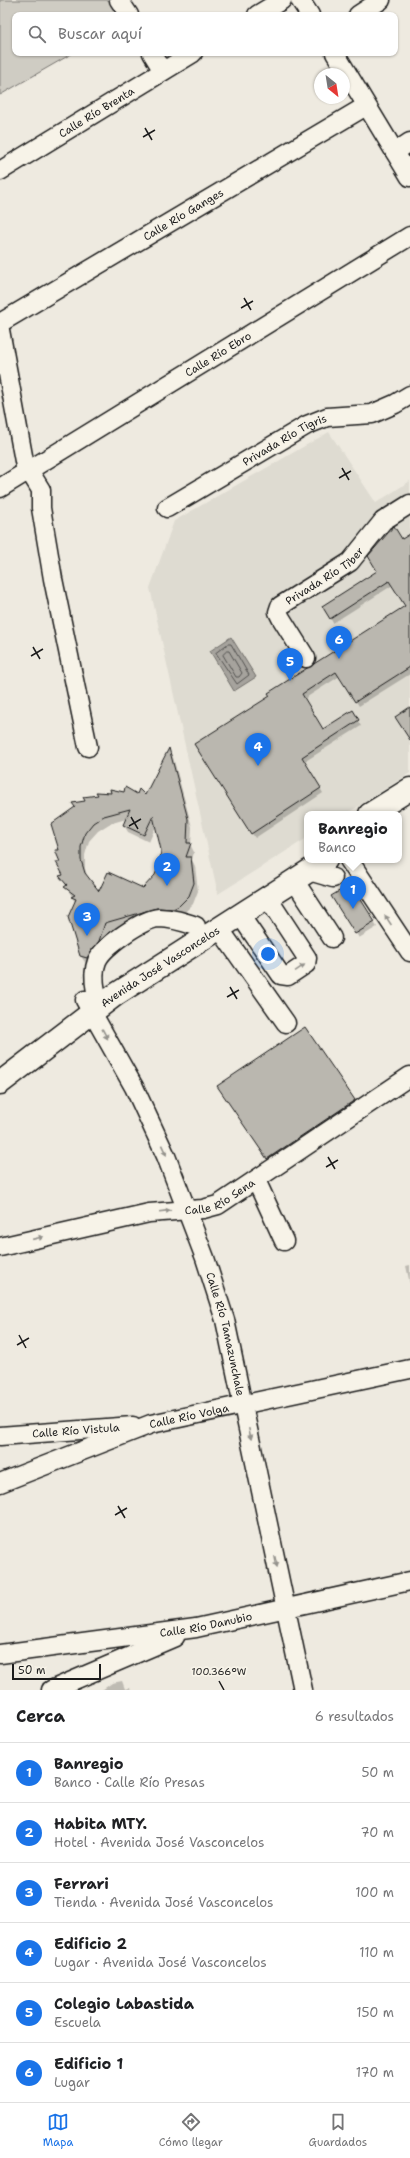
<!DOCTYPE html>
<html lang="es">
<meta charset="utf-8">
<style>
body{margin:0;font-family:"Shantell Sans",sans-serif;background:#f6f6f6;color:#202124}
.compass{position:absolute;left:314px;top:68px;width:36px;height:36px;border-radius:50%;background:#fff;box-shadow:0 1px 3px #0004;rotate:150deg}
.scale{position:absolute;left:12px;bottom:10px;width:89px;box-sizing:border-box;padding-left:4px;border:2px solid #1c1c1c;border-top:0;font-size:11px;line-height:14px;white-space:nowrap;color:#1c1c1c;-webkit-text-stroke:3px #f7f3e8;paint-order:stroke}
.you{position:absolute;left:268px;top:954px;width:14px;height:14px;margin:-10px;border:3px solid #fff;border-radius:50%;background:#1a73e8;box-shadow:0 0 0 6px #1a73e833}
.badge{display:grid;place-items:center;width:26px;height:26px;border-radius:50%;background:#1a73e8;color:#fff;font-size:13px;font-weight:700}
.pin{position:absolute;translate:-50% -33px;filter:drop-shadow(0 1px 2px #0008)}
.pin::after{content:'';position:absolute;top:21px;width:14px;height:12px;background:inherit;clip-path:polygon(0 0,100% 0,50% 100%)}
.popup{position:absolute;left:304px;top:811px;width:98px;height:52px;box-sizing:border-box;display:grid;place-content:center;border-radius:8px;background:#fff;filter:drop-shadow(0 1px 3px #0005);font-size:13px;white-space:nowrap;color:#757577}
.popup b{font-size:15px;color:#202124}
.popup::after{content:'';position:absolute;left:50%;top:100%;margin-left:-8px;border:8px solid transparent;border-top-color:#fff}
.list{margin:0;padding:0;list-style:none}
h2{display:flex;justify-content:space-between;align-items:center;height:52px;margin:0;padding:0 16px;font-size:17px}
h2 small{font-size:13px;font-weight:400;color:#757577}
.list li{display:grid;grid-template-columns:26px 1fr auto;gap:12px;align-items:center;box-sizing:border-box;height:60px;padding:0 16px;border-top:1px solid #e0e0e0}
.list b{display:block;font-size:15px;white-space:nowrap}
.list p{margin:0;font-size:13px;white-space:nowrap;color:#757577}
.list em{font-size:13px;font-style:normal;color:#757577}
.icon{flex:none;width:22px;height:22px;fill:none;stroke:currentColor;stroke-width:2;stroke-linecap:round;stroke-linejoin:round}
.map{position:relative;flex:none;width:410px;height:1690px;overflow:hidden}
.search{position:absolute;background:#fff;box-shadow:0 1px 3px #0004;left:12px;right:12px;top:12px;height:44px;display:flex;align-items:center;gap:10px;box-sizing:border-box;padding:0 14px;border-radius:8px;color:#757577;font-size:15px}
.sheet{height:412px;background:#fff}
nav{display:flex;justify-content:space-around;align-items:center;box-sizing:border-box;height:56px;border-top:1px solid #e0e0e0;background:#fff;font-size:11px;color:#757577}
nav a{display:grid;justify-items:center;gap:2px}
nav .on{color:#1a73e8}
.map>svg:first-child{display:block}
</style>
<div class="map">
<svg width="410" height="1690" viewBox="0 0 410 1690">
<rect width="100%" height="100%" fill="#eeeae0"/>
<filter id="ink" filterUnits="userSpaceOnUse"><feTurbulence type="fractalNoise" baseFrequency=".025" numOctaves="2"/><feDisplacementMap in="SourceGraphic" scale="8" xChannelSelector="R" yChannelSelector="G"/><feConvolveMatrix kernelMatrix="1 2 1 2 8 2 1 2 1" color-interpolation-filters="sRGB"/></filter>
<g filter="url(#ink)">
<polygon fill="#dedbd1" points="329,432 376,503 410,481 410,773 346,814 307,814 307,838 218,894 150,588 174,521"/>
<polygon fill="#cfccc3" stroke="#767470" points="0,0 112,0 121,15 15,15 15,53 73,53 0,95"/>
<polygon fill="#a6a39d" stroke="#6f6d69" points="231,637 256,677 234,691 210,651"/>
<g fill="#0003" fill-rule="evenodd">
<polygon points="394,528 402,540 410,535 410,674 359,706 340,676 304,699 323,730 352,712 361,726 304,762 323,793 255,838 198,749 271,696 406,607 393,585 333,623 323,606 378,571 369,557"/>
<path d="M169,751L173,757L192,827L191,846L194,852L192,860L195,866L198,891L193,904L183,914L162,915L109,931L103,949L92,965L86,964L81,956L75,902L61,877L65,875L61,851L52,824L137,795L146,796ZM126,819L124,825L128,832L149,842L156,826L162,850L161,863L156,876L144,889L100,892L88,878L85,869V855L89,841L98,831L109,824Z"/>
<polygon points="333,896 374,922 377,927 359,938"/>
<polygon points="305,1028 356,1104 269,1162 220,1089"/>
<polygon points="410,1265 410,1284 406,1266"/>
<polygon points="122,1681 125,1689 130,1688 131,1690 102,1690 112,1683"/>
</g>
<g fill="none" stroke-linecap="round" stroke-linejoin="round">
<g stroke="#535250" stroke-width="1">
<polygon points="228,644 231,644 249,675 237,684 216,653"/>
<polygon points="227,651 229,651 242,673 239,677 236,677 223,655"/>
</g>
</g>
<g fill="#bab7af" stroke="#1c1c1c" fill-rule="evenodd">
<polygon points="394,526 402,539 410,534 410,667 355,702 336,672 302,694 323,729 353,710 359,720 302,757 321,788 251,834 194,744 270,696 268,693 405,606 389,581 330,619 322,606 377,571 368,556"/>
<polygon points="410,707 410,740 395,717"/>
<path d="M169,748L188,819L187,843H191L186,857H191L194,883L189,896L179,906L173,909L157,908L105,923L99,941L87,958L80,956L68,917L76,899L71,897L75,895L64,887L67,885L59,876L63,875L56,862H60L55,850H59L51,824L75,807L72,803L85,801L83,797L98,795L96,792L111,793L110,789L124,792L125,787L137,794L139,789L145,795ZM130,809L123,825L144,835L153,816L161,850L160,863L155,875L143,888L108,872L99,891L85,873L81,860V847L85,833L93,823L104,816Z"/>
<polygon points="351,884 375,922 355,934 331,896"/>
<polygon points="305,1027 355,1100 267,1159 217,1086"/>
</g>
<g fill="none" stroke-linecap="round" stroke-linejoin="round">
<defs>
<g id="minor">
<polyline points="119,0 129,15"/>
<polyline points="300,0 310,15"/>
<polyline points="257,15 282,0"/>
<polyline points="358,15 381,0"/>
<polyline points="152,53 163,71"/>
<polyline points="335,53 410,177"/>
<polyline points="395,152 410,142"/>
<path id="s1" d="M0,171L193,53"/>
<path id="s2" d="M0,323L366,106"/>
<polyline points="0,330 26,472"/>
<polyline points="26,472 33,477 41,490 41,508 53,579 88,747"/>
<path id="s3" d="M0,488L410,236"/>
<path id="s4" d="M167,508L307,425L327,417L372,414L395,404L410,395"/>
<path id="s5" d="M306,658L281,618L278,612L280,606L350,562L383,521L410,504"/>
<polyline points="349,860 410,952"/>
<polyline points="309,871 333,878"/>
<polyline points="294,880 332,938"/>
<polyline points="240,915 281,975 288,976 306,964 307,958 267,897"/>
<polyline points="219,928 286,1023"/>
<path d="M96,992C94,982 93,971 97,961C103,946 143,919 159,918C172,918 184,922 196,926"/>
<path id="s6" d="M85,1000L134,1087L166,1156L205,1258L225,1320L303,1690"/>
<polyline points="256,1180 284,1241"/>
<path id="s7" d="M0,1247L149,1213L203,1209L218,1205L410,1076"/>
<path id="s8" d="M0,1436L133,1426"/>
<path id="s9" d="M0,1483L151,1424L410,1369"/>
<path id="s10" d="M0,1654L196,1628L410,1581"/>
<polyline points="51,1690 175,1637"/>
</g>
<g id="major">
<polyline points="370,814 410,789"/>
<path id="s11" d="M0,1083L115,995L326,860"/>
</g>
</defs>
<use href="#minor" stroke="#1c1c1c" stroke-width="21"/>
<use href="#major" stroke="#1c1c1c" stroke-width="25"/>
<use href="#minor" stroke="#f7f3e8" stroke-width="18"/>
<use href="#major" stroke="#f7f3e8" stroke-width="22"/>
</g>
<defs><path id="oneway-solid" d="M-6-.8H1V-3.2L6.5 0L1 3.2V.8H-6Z"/></defs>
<g fill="#94928c">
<use href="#oneway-solid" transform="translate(388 920) rotate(-124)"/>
<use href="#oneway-solid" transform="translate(300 968) rotate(-34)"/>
<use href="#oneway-solid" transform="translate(105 1034) rotate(61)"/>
<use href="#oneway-solid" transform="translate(164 1150) rotate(65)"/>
<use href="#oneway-solid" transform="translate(165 1211) rotate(-7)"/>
<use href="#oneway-solid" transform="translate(38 1238) rotate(-13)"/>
<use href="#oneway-solid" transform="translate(250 1434) rotate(78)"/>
<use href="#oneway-solid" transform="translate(276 1562) rotate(78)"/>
</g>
</g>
<path fill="none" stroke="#1c1c1c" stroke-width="1.5" d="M145,128L152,140M143,137L155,130M244,298L251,310M241,308L253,301M342,468L349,480M339,478L351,471M33,647L40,659M31,656L43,649M131,817L138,829M129,826L141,819M230,987L237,999M227,997L239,990M328,1157L335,1169M326,1167L338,1160M19,1335L26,1348M17,1345L29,1338M118,1506L125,1518M115,1515L127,1508M219,1681L224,1690"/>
<g text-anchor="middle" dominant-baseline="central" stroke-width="3.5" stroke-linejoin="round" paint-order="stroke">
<g font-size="11" fill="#1c1c1c" stroke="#f7f3e8">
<text stroke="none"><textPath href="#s1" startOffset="113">Calle Río Brenta</textPath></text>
<text stroke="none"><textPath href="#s2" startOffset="213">Calle Río Ganges</textPath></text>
<text stroke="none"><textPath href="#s3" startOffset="256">Calle Río Ebro</textPath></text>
<text stroke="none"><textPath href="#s4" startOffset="136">Privada Río Tigris</textPath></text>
<text stroke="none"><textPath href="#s5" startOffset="114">Privada Río Tiber</textPath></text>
<text stroke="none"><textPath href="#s11" startOffset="198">Avenida José Vasconcelos</textPath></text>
<text stroke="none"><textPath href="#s7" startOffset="227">Calle Río Sena</textPath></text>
<text stroke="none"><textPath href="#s6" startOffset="364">Calle Río Tamazunchale</textPath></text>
<text stroke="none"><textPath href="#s9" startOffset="201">Calle Río Volga</textPath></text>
<text stroke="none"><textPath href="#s8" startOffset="76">Calle Río Vistula</textPath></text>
<text stroke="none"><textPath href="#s10" startOffset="208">Calle Río Danubio</textPath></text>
</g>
</g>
<g font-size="10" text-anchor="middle" fill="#1c1c1c" stroke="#f7f3e8" stroke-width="3.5" stroke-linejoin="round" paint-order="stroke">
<text x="219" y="1675">100.366°W</text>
</g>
</svg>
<svg class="compass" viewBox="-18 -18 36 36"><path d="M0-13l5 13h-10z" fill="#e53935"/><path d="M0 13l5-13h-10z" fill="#757577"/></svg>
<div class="scale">50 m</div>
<div class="you"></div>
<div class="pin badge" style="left:353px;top:909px">1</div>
<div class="popup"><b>Banregio</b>Banco</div>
<div class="pin badge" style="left:167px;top:886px">2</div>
<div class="pin badge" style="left:87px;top:936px">3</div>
<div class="pin badge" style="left:258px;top:766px">4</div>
<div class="pin badge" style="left:290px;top:681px">5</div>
<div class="pin badge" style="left:339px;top:659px">6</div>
<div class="search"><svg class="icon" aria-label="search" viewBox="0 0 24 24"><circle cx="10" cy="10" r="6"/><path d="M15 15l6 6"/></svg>Buscar aquí</div>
</div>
<section class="sheet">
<h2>Cerca<small>6 resultados</small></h2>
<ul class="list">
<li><span class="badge">1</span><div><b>Banregio</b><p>Banco · Calle Río Presas</p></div><em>50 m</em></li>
<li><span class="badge">2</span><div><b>Habita MTY.</b><p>Hotel · Avenida José Vasconcelos</p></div><em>70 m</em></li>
<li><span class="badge">3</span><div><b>Ferrari</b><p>Tienda · Avenida José Vasconcelos</p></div><em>100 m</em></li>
<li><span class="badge">4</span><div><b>Edificio 2</b><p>Lugar · Avenida José Vasconcelos</p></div><em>110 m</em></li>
<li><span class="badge">5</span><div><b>Colegio Labastida</b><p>Escuela</p></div><em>150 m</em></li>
<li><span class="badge">6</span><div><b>Edificio 1</b><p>Lugar</p></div><em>170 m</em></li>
</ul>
</section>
<nav>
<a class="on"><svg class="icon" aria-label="map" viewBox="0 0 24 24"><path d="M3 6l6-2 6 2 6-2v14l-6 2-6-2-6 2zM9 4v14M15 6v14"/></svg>Mapa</a>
<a><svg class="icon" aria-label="directions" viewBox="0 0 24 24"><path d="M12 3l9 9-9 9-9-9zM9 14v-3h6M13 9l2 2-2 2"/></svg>Cómo llegar</a>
<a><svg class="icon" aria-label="saved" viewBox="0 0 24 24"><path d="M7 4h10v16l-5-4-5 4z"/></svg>Guardados</a>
</nav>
